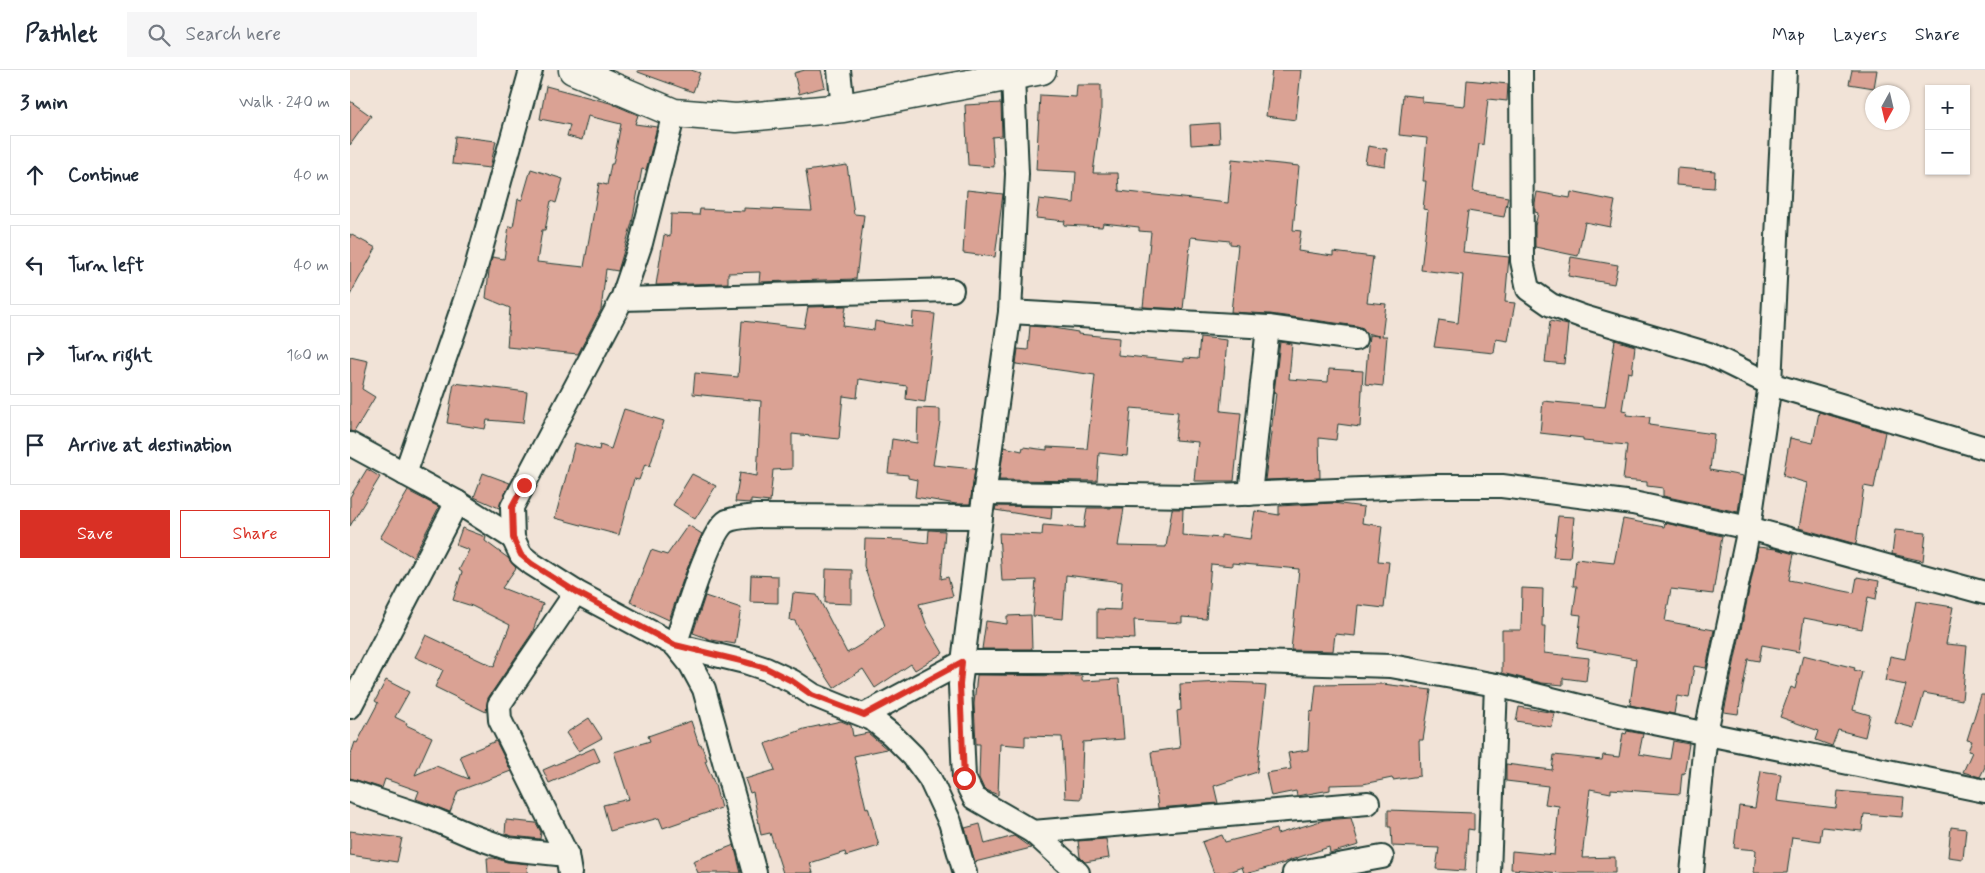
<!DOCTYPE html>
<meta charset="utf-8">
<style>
body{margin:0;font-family:Mynerve,sans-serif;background:#f6f6f7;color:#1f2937}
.controls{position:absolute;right:15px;top:15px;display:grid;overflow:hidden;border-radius:0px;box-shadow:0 1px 4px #0004}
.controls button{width:45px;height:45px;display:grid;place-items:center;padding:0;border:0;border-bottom:1px solid #e0e1e3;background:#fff;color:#1f2937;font:25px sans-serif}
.compass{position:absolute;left:1515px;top:15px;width:45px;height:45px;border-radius:50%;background:#fff;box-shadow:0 1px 4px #0004;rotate:188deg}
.stop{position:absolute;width:15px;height:15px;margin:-11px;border:4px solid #d93025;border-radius:50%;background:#fff}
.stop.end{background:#d93025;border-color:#fff;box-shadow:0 1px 5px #0008}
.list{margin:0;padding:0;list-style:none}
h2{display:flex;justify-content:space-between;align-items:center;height:65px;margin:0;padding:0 20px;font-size:21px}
h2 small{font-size:16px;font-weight:400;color:#747a83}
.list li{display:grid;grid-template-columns:32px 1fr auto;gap:15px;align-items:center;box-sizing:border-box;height:80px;margin:0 10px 10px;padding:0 10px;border:1px solid #e0e1e3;border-radius:0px}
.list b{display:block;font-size:19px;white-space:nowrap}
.list em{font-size:16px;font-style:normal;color:#747a83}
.actions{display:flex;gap:10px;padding:15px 20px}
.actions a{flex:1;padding:11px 0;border:1px solid #d93025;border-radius:0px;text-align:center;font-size:18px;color:#d93025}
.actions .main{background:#d93025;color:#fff}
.icon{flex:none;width:28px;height:28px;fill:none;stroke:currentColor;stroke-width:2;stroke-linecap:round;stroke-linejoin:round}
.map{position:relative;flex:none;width:1635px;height:803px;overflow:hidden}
header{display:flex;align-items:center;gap:30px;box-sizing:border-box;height:70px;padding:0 25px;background:#fff;border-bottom:1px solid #e0e1e3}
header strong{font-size:24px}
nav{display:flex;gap:28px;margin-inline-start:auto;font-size:18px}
.search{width:350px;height:45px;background:#f6f6f7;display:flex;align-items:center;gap:12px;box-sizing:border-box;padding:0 18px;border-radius:0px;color:#747a83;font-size:19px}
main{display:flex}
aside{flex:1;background:#fff}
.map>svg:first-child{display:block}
</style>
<header>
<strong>Pathlet</strong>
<div class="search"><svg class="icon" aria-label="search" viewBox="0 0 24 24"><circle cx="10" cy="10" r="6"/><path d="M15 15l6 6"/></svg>Search here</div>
<nav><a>Map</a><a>Layers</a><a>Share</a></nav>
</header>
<main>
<aside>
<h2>3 min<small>Walk · 240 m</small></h2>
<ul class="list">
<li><svg class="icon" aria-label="ahead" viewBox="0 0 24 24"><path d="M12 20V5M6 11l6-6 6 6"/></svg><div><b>Continue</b></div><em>40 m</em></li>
<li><svg class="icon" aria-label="left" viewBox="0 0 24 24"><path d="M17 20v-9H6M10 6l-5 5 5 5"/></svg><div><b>Turn left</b></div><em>40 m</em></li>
<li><svg class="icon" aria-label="right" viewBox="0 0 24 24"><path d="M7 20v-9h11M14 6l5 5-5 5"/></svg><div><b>Turn right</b></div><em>160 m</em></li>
<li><svg class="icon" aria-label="arrive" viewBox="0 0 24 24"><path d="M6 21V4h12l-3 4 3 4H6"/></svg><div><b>Arrive at destination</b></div></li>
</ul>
<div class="actions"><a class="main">Save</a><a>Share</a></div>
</aside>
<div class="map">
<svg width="1635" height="803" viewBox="0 0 1635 803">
<rect width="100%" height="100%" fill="#f1e3d7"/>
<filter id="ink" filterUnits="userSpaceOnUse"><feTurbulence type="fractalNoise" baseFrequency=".02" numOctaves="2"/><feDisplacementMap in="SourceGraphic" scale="10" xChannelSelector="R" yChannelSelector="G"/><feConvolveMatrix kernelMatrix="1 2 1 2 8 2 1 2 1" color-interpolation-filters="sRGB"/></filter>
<g filter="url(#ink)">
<g fill="#daa294" stroke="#1f3d34">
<polygon points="288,0 341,0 350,3 343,22 288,2"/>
<polygon points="455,0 471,0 475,17 449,24 444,3"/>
<polygon points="922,0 951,0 946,50 916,46"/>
<polygon points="1502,0 1527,0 1524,18 1499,14"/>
<polygon points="1117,10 1158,14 1157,31 1138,29 1133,75 1129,74 1123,121 1158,127 1154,147 1118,141 1113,182 1159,187 1155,232 1165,233 1158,271 1146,269 1144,283 1084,277 1089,250 1108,253 1113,205 1071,200 1078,140 1073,139 1076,111 1073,111 1077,68 1049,65 1053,25 1072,27 1072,32 1115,36"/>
<polygon points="727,15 751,15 751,43 743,103 768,103 769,121 878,133 882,89 949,96 943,160 951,161 948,181 983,186 983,182 1023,187 1017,232 1036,234 1032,266 1037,266 1033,316 1015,314 1019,265 1029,266 1016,263 1013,258 1007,256 920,244 881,242 888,175 880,174 880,171 841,167 833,239 793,237 801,162 789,161 789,157 753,153 752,157 714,155 715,151 686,148 689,129 724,133 726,102 686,100 690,25 726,27"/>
<polygon points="196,16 260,33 288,45 285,54 307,57 296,100 292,99 282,153 268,201 256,199 251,240 228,284 157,277 160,238 136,228 139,201 142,187 154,189 159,156 163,157 168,129 172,130 181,99 213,109 206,133 201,131 195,160 192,160 187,192 234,197 249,113 257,115 261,94 263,94 271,54 238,46 232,70 217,66 220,55 190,49"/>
<polygon points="0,31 21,46 0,75"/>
<polygon points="651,33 652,66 642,67 644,97 618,95 615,35"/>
<polygon points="869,53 870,73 841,75 840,55"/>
<polygon points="105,66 146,71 140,98 102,94"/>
<polygon points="1018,76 1037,79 1035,96 1015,93"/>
<polygon points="497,95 504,144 514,145 506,209 409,212 410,202 378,203 378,213 306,215 314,165 320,167 321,144 349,145 350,139 394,141 394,138 462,141 456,101"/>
<polygon points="1327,98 1365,101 1364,118 1326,115"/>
<polygon points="617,120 653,124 645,187 613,183"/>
<polygon points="1187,122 1220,128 1221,122 1265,131 1260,157 1235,152 1228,186 1185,177 1185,156 1188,143 1185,142 1185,133"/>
<polygon points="0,164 26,178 0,225"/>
<polygon points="1221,187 1268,195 1264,214 1218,206"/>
<polygon points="496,236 493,256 524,260 525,251 562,257 563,242 585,244 575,332 556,329 557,316 509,309 507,328 493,326 489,369 442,364 442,399 423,400 420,432 401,430 401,433 385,432 390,403 407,406 411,331 343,324 345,303 388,307 392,251 454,258 458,237"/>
<polygon points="1200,251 1218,255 1214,294 1195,292"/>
<polygon points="680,256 704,258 728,262 728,264 769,268 768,285 834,292 834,288 848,289 850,267 877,270 871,341 891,343 884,411 844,411 848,372 825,370 828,342 781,338 777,386 749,383 747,411 649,410 654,377 672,381 673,377 697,380 697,377 737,379 745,305 666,294 668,279 678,280"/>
<polygon points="1265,270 1285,276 1282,303 1278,302 1272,340 1277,341 1276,345 1300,347 1299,355 1364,364 1360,400 1393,406 1388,442 1313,426 1313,418 1297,416 1297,412 1273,410 1277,375 1233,371 1233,368 1190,363 1193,331 1255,337"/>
<polygon points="930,272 942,274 939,309 978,312 979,299 1013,301 1010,357 988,354 986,370 969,368 970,408 915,410 926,323 924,323"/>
<polygon points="0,287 18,291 12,319 25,327 4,362 0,361"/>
<polygon points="104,313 177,322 173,353 137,350 135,359 97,353"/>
<polygon points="568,338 590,339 590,352 583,395 625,399 620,434 606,434 565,427 567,410 558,408 558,405 538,403 542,369 567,373"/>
<polygon points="274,339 314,351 300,396 295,394 289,410 284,409 269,465 205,448 225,373 249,380 250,375 261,379"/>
<polygon points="1469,342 1535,362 1524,418 1514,416 1506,474 1449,458 1457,413 1433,406 1440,368 1463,373"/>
<polygon points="17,399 30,407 0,456 0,427"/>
<polygon points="133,403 160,413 149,438 124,427"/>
<polygon points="342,404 366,416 345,449 323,435"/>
<polygon points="58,421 89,437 63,487 30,468"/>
<polygon points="983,433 1014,437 1012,453 1032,456 1028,491 1039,492 1034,538 1008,535 1005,566 985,564 983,581 941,580 949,499 882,493 882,496 861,494 856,549 832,547 832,553 784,550 785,569 747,567 747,539 770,540 772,512 716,505 713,549 683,546 686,510 652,511 649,463 692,465 693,455 734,458 737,438 774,438 768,476 816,477 822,439 833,439 832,465 871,468 871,465 900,469 905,441 929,445 929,436"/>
<polygon points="646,436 702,437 701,449 645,440"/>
<polygon points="1208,446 1224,447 1220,488 1203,487"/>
<polygon points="1273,449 1314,457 1315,453 1372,466 1363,524 1321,519 1315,551 1364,560 1356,598 1344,596 1339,628 1327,626 1324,644 1280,635 1286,589 1227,578 1231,545 1223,544 1227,516 1223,516 1226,489 1264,493"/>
<polygon points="338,455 352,464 335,504 319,550 280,532 301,480 317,485"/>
<polygon points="112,458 136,467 135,471 158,488 166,498 152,518 193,534 182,563 138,628 136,642 85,617 93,600 65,587 76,565 144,597 160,555 122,536 103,530 112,502 109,500 119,480 106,475"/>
<polygon points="579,460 595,461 591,509 598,507 603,526 569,534 577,556 593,583 565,600 561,594 525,618 513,599 484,618 463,586 445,551 440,550 443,523 467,525 497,583 512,574 535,556 514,496 515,469 554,470 578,473"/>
<polygon points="1545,460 1576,463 1573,491 1542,484"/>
<polygon points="1408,477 1426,479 1444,484 1439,510 1504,523 1507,507 1529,511 1526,529 1518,527 1512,559 1454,548 1449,582 1412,575 1409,591 1398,589 1388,644 1374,642"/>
<polygon points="476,499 502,500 502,534 475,533"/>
<polygon points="401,505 428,506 428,533 400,532"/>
<polygon points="1172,518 1193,519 1192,556 1195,556 1194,583 1239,588 1236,611 1213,608 1213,615 1192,613 1152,603 1152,560 1171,560"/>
<polygon points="355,526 391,538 385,574 362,570 343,563"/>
<polygon points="1566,531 1603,537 1596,574 1617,576 1612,630 1574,623 1564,658 1545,653 1556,615 1535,611 1540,586 1555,589"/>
<polygon points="681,545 682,579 632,579 636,551 657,554 657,546"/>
<polygon points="1453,585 1505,598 1504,600 1512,602 1503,640 1520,645 1515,667 1488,660 1482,676 1466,670 1469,661 1430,647 1441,617 1445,619"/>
<polygon points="627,605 732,606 732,611 769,609 774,669 733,672 731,729 715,728 712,667 675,666 675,676 650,674 648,725 634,719 629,708 630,674 626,674 624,634"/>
<polygon points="36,610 59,622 45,647 57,653 56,655 82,667 65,705 86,696 119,709 110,686 146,671 161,701 108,721 100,742 66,729 69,721 35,709 32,718 0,708 0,687 5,672 7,673 28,633 25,631"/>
<polygon points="874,612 904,613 904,615 916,616 907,702 864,716 868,733 808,738 801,682 830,678 827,641 831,640 830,614"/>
<polygon points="1033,614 1081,620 1073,670 1069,670 1070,706 1043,710 1042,708 1013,714 980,715 980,720 947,726 946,721 921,726 916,703 941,699 938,683 958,680 960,641 963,642 966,615"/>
<polygon points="1631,625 1635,625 1635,697 1630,707 1613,702 1622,682 1618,681 1622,671 1617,670"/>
<polygon points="1169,637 1205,643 1202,657 1166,651"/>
<polygon points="239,648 252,668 228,681 216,663"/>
<polygon points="341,651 349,675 351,674 357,690 355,691 365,715 371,738 313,758 309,748 260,761 253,735 279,729 264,682 300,671 298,666"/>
<polygon points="491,651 501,655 503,666 518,663 537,679 504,686 516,738 518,737 529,776 496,786 495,782 460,793 463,803 433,803 420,763 411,765 403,722 400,723 395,709 425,700 415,674 454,659"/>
<polygon points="1277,661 1293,664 1289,684 1320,689 1323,671 1339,674 1334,704 1332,703 1330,724 1261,719 1261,723 1240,719 1232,788 1265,787 1265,803 1209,803 1161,799 1162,781 1204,785 1209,736 1195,734 1198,716 1156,711 1156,694 1202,700 1204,685 1252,690 1253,685 1269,687 1273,663 1276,664"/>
<polygon points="244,678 250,691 199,713 193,700"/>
<polygon points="1411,701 1431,704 1427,731 1486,738 1488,721 1554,727 1552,747 1514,744 1512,761 1472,757 1470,771 1442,767 1437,803 1404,803 1406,780 1384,778 1389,736 1405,738"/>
<polygon points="1038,740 1124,743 1124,760 1118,759 1115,801 1086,799 1089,778 1042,776 1041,757 1038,757"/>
<polygon points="1001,748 1009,775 980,783 979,777 935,792 935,793 899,803 894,803 892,797 876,803 864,803 852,772 872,765 875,772 926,759 927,764 974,750"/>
<polygon points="156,750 186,753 191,762 190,769 162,766 155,764"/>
<polygon points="630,754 635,774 664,766 681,778 625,792 615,758"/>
<polygon points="1601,757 1616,759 1613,789 1598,787"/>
<polygon points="0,761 52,768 47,792 0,785"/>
<polygon points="756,769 759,788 735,792 730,787 728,771"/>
<polygon points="384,775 391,803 348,803 343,791"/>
<polygon points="137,788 144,788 157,792 178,794 177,803 138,803"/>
</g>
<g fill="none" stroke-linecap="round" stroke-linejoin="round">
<defs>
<g id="minor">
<polyline points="489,0 493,38"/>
<polyline points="1171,0 1172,191 1178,219 1201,235 1234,247 1359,284 1420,314 1635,378"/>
<polyline points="663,6 667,104 660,242 631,447 613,592 610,615 614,708 624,728 683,762 728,803"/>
<polyline points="324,43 291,173 272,229 162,437 163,468 171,485 182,494 226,522 325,575 341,595 354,619 405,803"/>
<polyline points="272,229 602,220"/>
<polyline points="660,242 918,257 1005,269"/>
<polyline points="0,374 107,432 163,468"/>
<polyline points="55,404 125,201 181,0"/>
<polyline points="634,423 843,426 1084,416 1152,416 1283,433 1399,458 1635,523"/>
<polyline points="900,424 918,257"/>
<polyline points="0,637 107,432"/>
<polyline points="514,645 613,592 909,592 1041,596 1146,615 1270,646 1635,721"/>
<polyline points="0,721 83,749 120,765 159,779 217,785"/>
<polyline points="683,762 1018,733"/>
<polyline points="220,803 217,785 150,650 149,635 226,522"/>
<path d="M615,803L600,752L580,709L563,686L542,665L522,649L463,625L442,611L416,599L395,592L325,575C333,553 359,461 377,451C385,447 398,447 407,446L631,447"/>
<polyline points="944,803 1032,787"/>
<polyline points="1139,803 1146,615"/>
<polyline points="1342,803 1356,662 1399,458 1420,314 1435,0"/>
</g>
<polyline id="tertiary" points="223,0 324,43 386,48 493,38 692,0"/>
</defs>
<use href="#minor" stroke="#1f3d34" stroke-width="26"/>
<use href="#tertiary" stroke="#1f3d34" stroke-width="31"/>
<use href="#minor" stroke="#f7f3e8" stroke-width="22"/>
<use href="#tertiary" stroke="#f7f3e8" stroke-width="28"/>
</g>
</g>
<g fill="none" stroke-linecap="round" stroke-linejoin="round" filter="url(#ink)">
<polyline stroke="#d93025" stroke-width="6" points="174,415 162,437 163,468 171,485 182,494 226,522 325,575 395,592 416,598 442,611 462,625 514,645 612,592 610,615 614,708"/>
</g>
</svg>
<div class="controls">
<button>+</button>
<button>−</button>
</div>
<svg class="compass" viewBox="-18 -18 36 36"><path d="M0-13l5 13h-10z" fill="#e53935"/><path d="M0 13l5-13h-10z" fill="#747a83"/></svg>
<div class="stop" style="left:614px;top:708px"></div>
<div class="stop end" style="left:174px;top:415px"></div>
</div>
</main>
